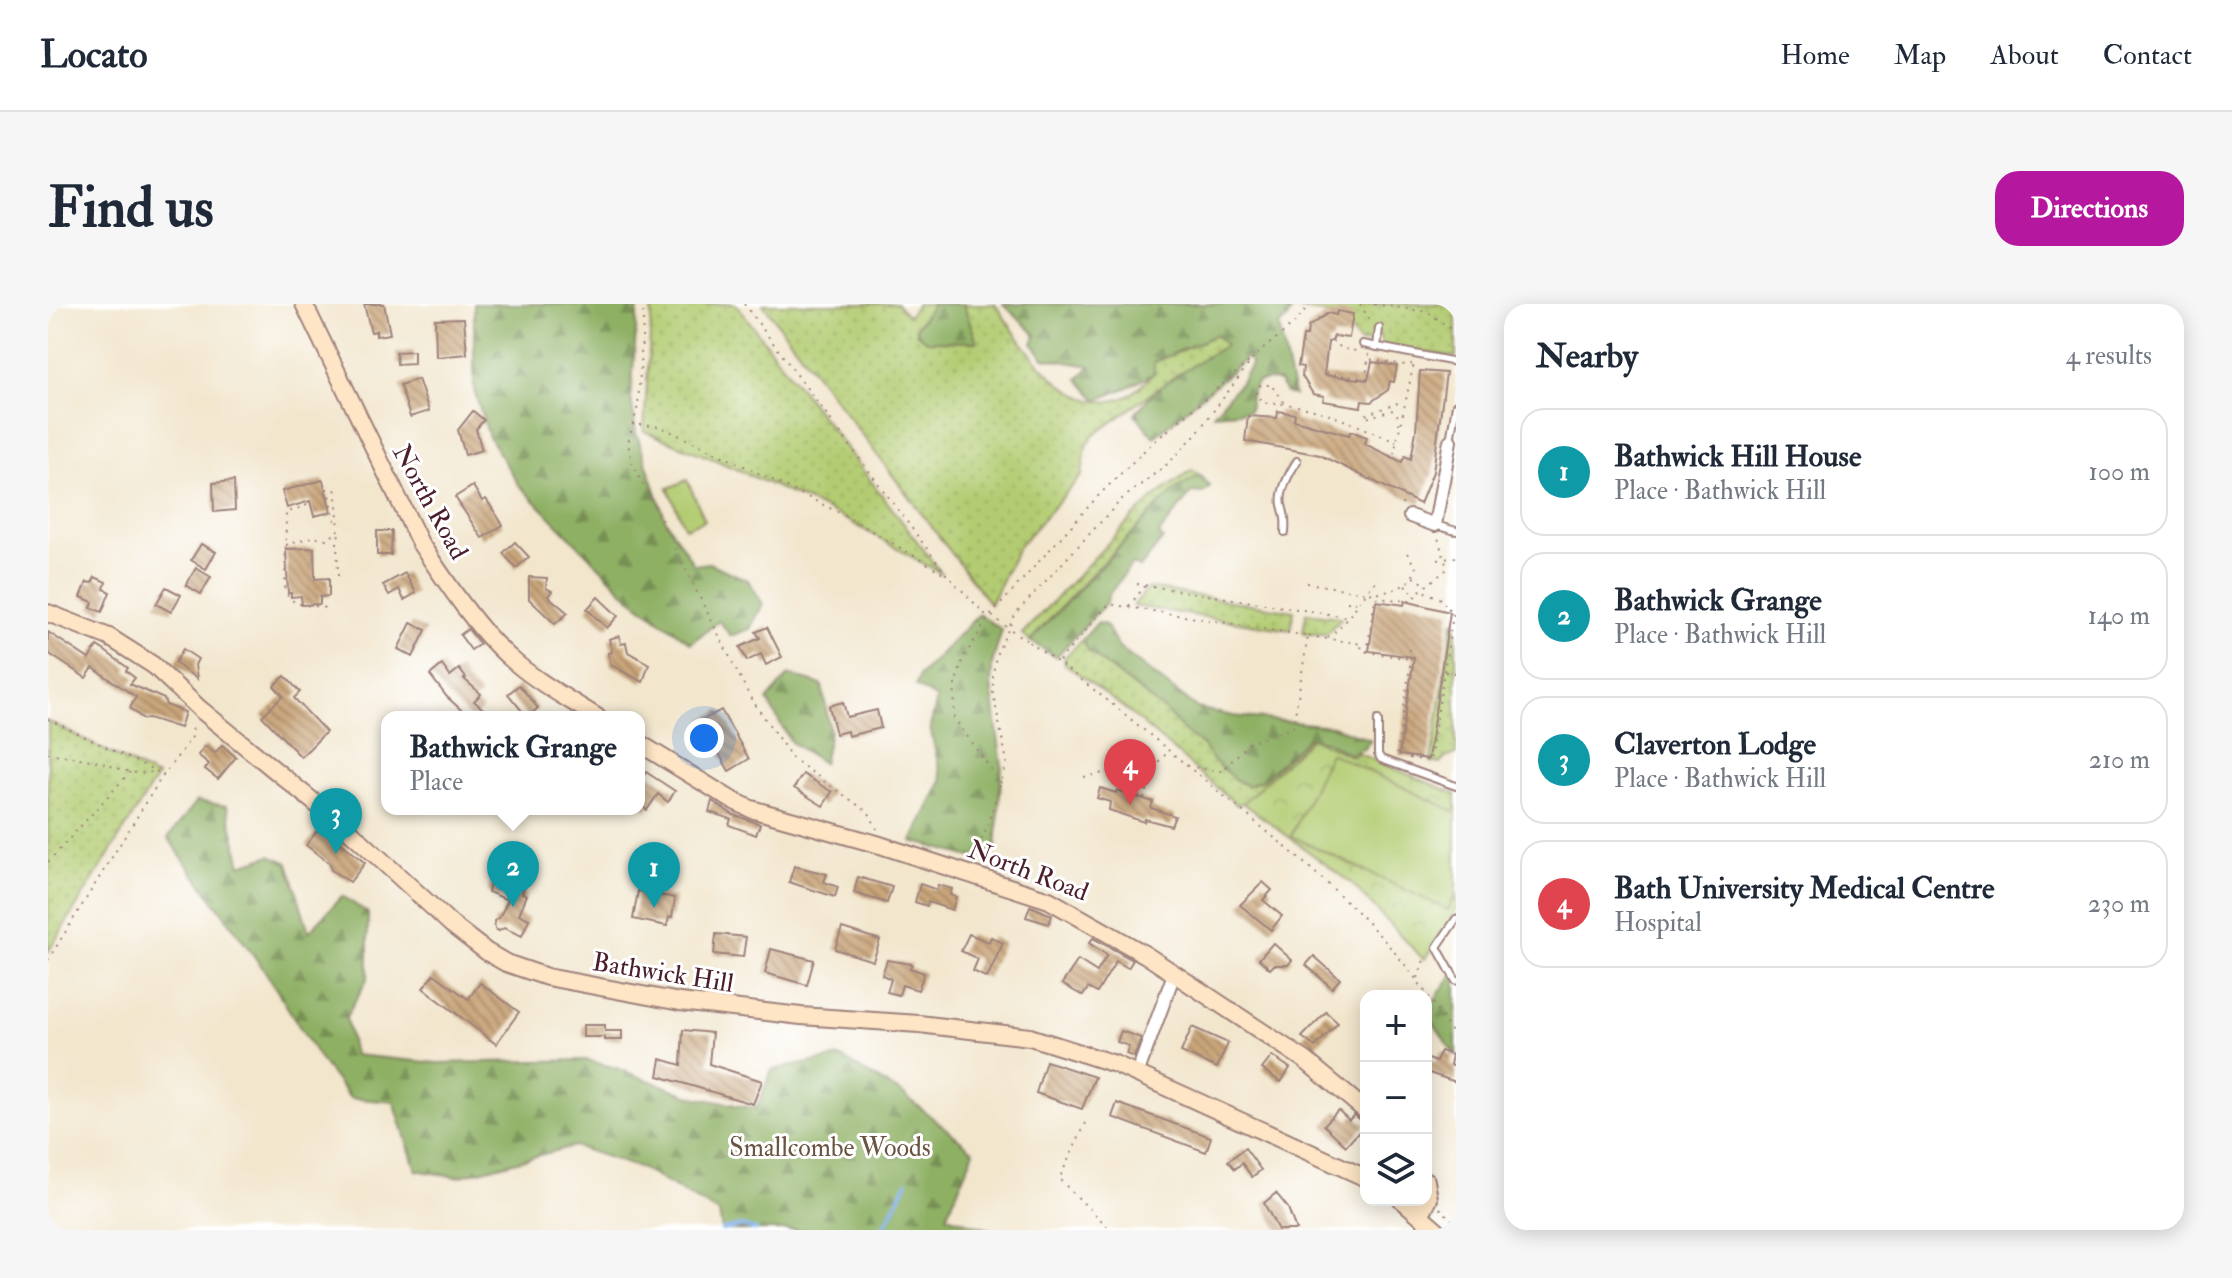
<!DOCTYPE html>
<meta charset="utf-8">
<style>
body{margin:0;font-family:"IM FELL Double Pica",serif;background:#f6f6f7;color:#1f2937}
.controls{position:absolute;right:24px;bottom:24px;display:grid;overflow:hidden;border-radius:16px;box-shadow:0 4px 20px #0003}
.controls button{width:72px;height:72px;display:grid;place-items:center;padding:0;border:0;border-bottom:2px solid #e0e1e3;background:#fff;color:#1f2937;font:40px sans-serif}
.you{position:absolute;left:656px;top:434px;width:28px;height:28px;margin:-20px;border:6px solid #fff;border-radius:50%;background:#1a73e8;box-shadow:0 0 0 12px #1a73e833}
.badge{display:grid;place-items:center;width:52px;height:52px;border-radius:50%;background:#b5179e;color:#fff;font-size:26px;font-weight:700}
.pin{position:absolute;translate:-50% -66px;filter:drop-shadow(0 2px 4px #0008)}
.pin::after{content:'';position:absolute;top:42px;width:28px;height:24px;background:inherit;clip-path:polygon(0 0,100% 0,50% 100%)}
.popup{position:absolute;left:333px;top:407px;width:264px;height:104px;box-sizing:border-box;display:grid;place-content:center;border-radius:16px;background:#fff;filter:drop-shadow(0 2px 6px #0005);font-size:26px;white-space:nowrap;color:#747a83}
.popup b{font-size:30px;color:#1f2937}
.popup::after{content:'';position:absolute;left:50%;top:100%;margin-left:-16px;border:16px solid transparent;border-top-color:#fff}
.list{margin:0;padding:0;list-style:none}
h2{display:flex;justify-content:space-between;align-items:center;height:104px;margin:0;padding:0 32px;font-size:34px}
h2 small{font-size:26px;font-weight:400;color:#747a83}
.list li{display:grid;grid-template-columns:52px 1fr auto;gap:24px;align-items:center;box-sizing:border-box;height:128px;margin:0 16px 16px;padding:0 16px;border:2px solid #e0e1e3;border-radius:24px}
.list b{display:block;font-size:30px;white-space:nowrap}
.list p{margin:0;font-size:26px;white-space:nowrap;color:#747a83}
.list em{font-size:26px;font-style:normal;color:#747a83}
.icon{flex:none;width:44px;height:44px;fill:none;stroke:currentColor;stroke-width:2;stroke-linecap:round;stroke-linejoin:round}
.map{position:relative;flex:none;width:1408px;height:926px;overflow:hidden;border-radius:24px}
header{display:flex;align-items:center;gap:48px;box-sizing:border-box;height:112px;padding:0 40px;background:#fff;border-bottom:2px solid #e0e1e3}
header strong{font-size:38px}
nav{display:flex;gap:44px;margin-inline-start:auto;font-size:28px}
.intro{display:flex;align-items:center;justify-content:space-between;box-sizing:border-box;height:192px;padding:0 48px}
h1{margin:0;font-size:56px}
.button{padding:20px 36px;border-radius:24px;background:#b5179e;color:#fff;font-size:28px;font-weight:700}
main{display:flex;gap:48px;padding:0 48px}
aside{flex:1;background:#fff;border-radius:24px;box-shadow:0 4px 20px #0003}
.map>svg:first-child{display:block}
</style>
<header>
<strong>Locato</strong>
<nav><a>Home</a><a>Map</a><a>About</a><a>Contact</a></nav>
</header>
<div class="intro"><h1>Find us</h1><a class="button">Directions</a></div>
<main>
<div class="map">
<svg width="1408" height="926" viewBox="0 0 1408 926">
<defs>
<pattern id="grass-dots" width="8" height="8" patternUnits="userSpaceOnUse" patternTransform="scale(2)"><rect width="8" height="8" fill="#b3cc72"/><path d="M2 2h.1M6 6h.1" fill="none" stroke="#9baf63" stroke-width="1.8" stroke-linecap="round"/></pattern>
<pattern id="forest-firs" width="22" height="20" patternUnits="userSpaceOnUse" patternTransform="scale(2)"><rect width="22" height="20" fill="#8eb064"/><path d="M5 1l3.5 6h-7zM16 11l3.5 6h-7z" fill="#768f53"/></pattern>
<pattern id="park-crowns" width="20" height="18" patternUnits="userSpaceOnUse" patternTransform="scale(2)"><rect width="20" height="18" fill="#b3cc72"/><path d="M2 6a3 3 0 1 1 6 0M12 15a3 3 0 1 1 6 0" fill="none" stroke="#9baf63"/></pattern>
<pattern id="building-back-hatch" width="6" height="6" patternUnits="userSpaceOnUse" patternTransform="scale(2)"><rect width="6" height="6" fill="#c9a57a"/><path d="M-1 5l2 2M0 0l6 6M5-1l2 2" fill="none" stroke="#a58664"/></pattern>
</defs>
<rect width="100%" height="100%" fill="#fff"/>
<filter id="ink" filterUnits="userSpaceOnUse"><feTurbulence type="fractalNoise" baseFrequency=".0125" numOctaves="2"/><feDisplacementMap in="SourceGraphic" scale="16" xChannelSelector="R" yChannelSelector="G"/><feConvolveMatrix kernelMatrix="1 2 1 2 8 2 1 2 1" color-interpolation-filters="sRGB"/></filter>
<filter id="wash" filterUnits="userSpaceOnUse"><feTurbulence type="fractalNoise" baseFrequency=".006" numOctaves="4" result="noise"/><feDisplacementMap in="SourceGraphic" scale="32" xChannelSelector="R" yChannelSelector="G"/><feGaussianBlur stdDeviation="1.8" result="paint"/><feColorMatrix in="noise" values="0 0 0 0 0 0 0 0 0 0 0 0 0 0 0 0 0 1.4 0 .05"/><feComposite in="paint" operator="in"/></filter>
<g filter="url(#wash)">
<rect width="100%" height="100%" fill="#f2e6cd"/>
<g fill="url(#grass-dots)" stroke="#7e764e" stroke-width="2">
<polygon points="604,0 688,0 894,270 790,211 670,157 596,127"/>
<path d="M715,0H849L860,12L869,0H886L868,23C889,32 906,40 929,38L915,0H947C972,36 1018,112 1072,95C1086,91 1096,78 1106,69V58L1168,31L1179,41L1130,70L1045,132L1038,143L1034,171L970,243L942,300Z"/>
<polygon points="1249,0 1408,0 1408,53 1337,42 1332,36 1332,30 1326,29 1321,37 1312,39 1302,26 1302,13 1245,5"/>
<polygon points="1144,166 1152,171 1131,183 1047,266 982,337 974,330 1082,216 1108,192"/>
<polygon points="1100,284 1246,307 1243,326 1085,302"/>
<polygon points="1258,309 1291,313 1293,315 1278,330 1257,330 1255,329"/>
<polygon points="1405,318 1408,318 1408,450 1397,454 1392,460 1383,458"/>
<polygon points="1034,336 1168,439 1268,426 1309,449 1305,453 1189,501 1081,408 1017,360 1016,354"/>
<polygon points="0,417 109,473 0,648"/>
</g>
<g fill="url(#forest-firs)" stroke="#6c6848" stroke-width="2">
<polygon points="426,0 590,0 583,94 588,128 618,217 646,261 661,259 700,276 715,300 702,325 683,332 671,317 643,339 583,295 470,180 441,133 426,86"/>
<polygon points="886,0 915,0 929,38 878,37 868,29 868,23"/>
<polygon points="955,0 1246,0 1240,14 1231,22 1246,92 1238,89 1231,78 1222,76 1210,78 1204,87 1201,107 1165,110 1193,78 1203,61 1201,52 1106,133 1087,110 1105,89 1130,70 1178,41 1168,31 1106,58 1106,69 1081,83 1049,96 1030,75 1043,62 996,54 984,39 988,31"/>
<polygon points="1152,171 1162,183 1155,189 1144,188 1111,230 1115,235 1092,264 1084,260 1062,289 1058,299 1008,353 982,337 1112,200 1131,183"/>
<polygon points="931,310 954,326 944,360 943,381 954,462 948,545 923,553 864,537 894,477 882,423 889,395 868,382 871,372"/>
<polygon points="1049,319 1058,321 1070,343 1149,404 1185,412 1284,422 1323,436 1316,445 1301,450 1278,437 1259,434 1215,476 1199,482 1186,475 1163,454 1155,442 1139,430 1116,406 1041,348 1034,336"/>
<polygon points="741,371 774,381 782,427 775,459 743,438 719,396"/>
<polygon points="149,497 179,502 193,561 223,551 240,559 261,628 294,592 320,609 320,674 298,713 306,751 389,759 538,756 568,764 645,793 708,805 724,766 792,753 855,790 926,847 899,912 944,926 674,926 671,909 594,865 526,842 409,873 368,866 346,798 302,794 272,756 217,667 120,534"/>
<polygon points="1408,665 1408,750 1407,751 1378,708"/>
</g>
<polygon fill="url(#park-crowns)" stroke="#7e764e" stroke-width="2" points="1263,434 1305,453 1309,449 1408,490 1408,607 1376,656 1303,579 1195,499"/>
<g fill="#b3cc72" stroke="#7e764e" stroke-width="2">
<polygon points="639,176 657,216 637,224 620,184"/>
<polygon points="1282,449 1408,508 1408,588 1400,606 1243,532"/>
</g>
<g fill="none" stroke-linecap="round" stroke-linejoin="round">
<g stroke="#7dade8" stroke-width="4">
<polyline points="674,926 694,922 708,926"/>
<polyline points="831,926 838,920 859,878"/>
</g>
</g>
<g id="blocks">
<g fill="url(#building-back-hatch)">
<polygon points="316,0 336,0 342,30 328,32 328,27 323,28"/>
<polygon points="1289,7 1305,10 1301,34 1286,32 1284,37 1280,38 1276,71 1320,76 1324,58 1349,62 1346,78 1342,77 1340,86 1323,98 1314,97 1313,103 1275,97 1276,92 1265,90 1254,72 1255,63 1250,62 1255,32 1259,32 1260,23 1280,9 1288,11"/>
<polygon points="416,14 419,50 388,53 387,15"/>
<polygon points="366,47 366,59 349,60 348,48"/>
<polygon points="1372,67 1398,69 1385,168 1372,200 1272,151 1197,137 1200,112 1229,114 1230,107 1247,110 1246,116 1301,131 1303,127 1319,133 1317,140 1354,158 1357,152 1363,155 1368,127"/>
<polygon points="370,75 381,107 362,113 352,81"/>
<polygon points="425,107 436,116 428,125 434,146 417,151 410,126"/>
<polygon points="275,176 283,208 266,212 262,197 239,204 234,187"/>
<polygon points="186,177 187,206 166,208 165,179"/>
<polygon points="425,182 434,197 438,195 455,221 434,234 407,193"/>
<polygon points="329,227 344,227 343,251 329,251"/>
<polygon points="467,238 481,253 468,264 455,249"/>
<polygon points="153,240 168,248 158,265 143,256"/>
<polygon points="266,244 267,275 281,274 281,292 272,293 272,300 254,301 253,292 243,293 243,289 240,289 238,245"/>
<polygon points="148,264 163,273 153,290 138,281"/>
<polygon points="357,269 368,289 356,296 351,285 341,291 335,281"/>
<polygon points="47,273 58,278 56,285 62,288 54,308 43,304 45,298 33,293 39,278 44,279"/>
<polygon points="481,273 499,274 498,284 504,287 500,292 520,309 507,320 481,295"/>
<polygon points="118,283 133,291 123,308 108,300"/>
<polygon points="550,293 570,312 559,324 539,305"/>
<polygon points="1328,297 1356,301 1357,297 1402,308 1380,455 1351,451 1366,353 1321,347"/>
<polygon points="363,319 378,326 365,353 350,345"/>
<polygon points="719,323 734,353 718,361 713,350 699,357 692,343 712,334 708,328"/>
<polygon points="420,325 432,340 423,346 412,331"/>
<polygon points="0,328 41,355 49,342 57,347 80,364 78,367 87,374 82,380 116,395 118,401 137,408 132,424 101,414 95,415 82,404 88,393 45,364 38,374 0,349"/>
<polygon points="571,332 573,340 578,339 580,348 601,360 595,378 563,361 560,349 564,348 561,335"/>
<polygon points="135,345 150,355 147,361 149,375 127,359"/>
<polygon points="394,361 402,372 411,365 418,374 416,375 433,390 426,397 435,405 427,413 421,413 399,393 382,371"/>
<polygon points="237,372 252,388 246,394 278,428 253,453 214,412 235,392 226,382"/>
<polygon points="471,381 490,404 479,413 460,390"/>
<polygon points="795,398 799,413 829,406 833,424 800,432 799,427 788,430 781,402"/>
<polygon points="673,406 701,455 681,467 653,417"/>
<polygon points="174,441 188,453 170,475 157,465 161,460 150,451 157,442 167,449"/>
<polygon points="598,468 627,487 620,498 610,490 599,506 591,500 591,478"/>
<polygon points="755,470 784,488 775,502 746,484"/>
<polygon points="1052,484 1068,489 1069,486 1105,498 1103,504 1127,512 1123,522 1097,515 1096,518 1061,506 1062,498 1049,494"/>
<polygon points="664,497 686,511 712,520 708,531 681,521 683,515 661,508"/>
<polygon points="273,522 317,559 302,578 283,566 282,560 258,541"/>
<polygon points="746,562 779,570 776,578 790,583 787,593 741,578"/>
<polygon points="810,573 844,583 839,599 806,589"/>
<polygon points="467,577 477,581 474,589 479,591 471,610 481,615 474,632 456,624 451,627 447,625 446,617 451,614 460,596 440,588 442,579 447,578 463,585"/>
<polygon points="1215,578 1224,586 1215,596 1234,612 1223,626 1192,601"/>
<polygon points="872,580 889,586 890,581 904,585 902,591 908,593 904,606 880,598 879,602 867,598"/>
<polygon points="590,587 627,594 624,613 621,613 619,622 585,615"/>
<polygon points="982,602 1004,611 1001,620 978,613"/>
<polygon points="794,624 832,636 825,657 787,645"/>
<polygon points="668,630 698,633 695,653 666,650"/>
<polygon points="921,630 941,638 943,633 955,639 939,674 925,667 930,655 913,647"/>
<polygon points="1045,634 1085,656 1080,664 1068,657 1049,689 1040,684 1035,692 1014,680 1030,656 1049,668 1059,651 1041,639"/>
<polygon points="1225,639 1244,656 1240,661 1226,661 1222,665 1211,655"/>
<polygon points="723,645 766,656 759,681 717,669"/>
<polygon points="1266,652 1292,675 1284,684 1258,661"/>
<polygon points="839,656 864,660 862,664 876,669 870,686 854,681 851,691 839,688 843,675 834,671"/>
<polygon points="386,670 420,695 432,679 471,708 448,740 375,684"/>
<polygon points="1278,708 1290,719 1267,743 1254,733"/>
<polygon points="535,721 557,721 557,727 574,727 574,736 557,736 557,733 535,733"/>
<polygon points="1144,723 1180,739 1169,764 1133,748"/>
<polygon points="635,726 664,729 661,760 714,777 705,800 610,772 613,755 633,761"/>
<polygon points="1073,727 1093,734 1086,753 1078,750 1081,742 1069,738"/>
<polygon points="1393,747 1404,751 1402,761 1408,763 1408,778 1378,768 1378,754 1388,758"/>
<polygon points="1224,752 1242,764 1233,778 1214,765"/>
<polygon points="998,757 1047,773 1034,805 988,789"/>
<polygon points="1069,799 1163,833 1158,848 1064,813"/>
<polygon points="1290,806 1301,816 1306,811 1318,820 1298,842 1276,821"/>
<polygon points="1197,844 1213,866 1204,873 1194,859 1187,865 1180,857"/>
<polygon points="1228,889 1240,904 1248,926 1230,926 1216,899"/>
</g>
</g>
</g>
<g filter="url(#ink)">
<use href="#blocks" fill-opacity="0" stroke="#9e827c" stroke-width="2"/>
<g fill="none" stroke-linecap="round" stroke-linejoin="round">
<defs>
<g id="lane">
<polyline points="1315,40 1408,58"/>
<polyline points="1329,43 1331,24"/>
<polyline points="1402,137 1408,101"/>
<polyline points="1387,221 1408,227"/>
<path d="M1237,228C1238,217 1237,212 1234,201C1231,187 1242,168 1249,157"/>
<polyline points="1330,416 1330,450 1333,455 1408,482"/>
<polyline points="1408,615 1389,643 1408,677"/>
</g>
<g id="street">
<polyline points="1362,212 1387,221 1402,137"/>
<polyline points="1089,770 1126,670"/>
</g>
<g id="secondary">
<path d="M256,0L372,239C396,275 429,325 461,353C487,377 519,394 549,413"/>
<polyline points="0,309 61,333 105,361 152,405 305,530 404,621 439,648 458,659 499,673 632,698 753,712 871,720 982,733 1067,760 1318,874"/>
<polyline points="591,439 682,495 703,505 832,541 1001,596 1098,651 1257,756 1318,807"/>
<polyline points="1354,896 1389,926"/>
<polyline points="1372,911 1381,895 1378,877"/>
</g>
</defs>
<use href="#lane" stroke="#9e827c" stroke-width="10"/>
<use href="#street" stroke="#9e827c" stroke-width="16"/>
<use href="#secondary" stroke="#9e827c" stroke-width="20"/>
<g stroke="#9e827c" stroke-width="2" stroke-dasharray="2 6" stroke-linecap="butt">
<polyline points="596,0 590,102 580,139 584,159 702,393 744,454 821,509 829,525"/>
<polyline points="696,0 898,270 940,313"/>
<polyline points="1312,0 1323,19"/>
<polyline points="1326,0 1380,8 1408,29"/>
<polyline points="1284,37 1295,45 1308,47"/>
<polyline points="1321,50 1320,55 1357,61 1364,60"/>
<polyline points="1278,69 1318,75 1320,56"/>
<path d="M1236,98L1224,81H1212L1208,91L1217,99C1262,98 1306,121 1348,137"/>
<polyline points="584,120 613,123 694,161 800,213 897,270"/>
<polyline points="1351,120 1349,110 1345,106 1318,114 1317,111 1355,97"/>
<polyline points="1346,150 1366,59"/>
<polyline points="279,184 288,221"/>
<path d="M259,201L238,209L237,286C246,307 263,298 279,305"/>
<polyline points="1354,201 1356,193"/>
<polyline points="238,241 264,233 278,235 289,229 291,223 287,182"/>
<polyline points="1390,256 1408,253"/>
<polyline points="290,272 289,237 292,226"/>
<polyline points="1366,273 1377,280"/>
<path d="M1259,279L1327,290C1344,287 1363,283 1368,264L1356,244"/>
<polyline points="1089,280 1300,313"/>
<polyline points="1357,281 1367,291"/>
<polyline points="1299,298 1308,299"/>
<polyline points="1081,302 1097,282"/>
<polyline points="944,312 950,317"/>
<polyline points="1261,332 1314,340 1313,345 1319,348 1363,355"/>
<path d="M1280,334C1301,318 1312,293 1331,274"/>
<path d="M981,338C1044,381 1100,430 1159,478C1249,553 1342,622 1401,725L1408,731"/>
<path d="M1319,348L1327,294L1363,297L1373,286L1398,266C1399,254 1391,244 1390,231"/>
<polyline points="1011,357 1061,300 1260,332 1245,423 1201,439 1174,467 1143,463"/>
<polyline points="1397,368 1408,369"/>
<polyline points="0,415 116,471"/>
<path d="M0,449C17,452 34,454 51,458C68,463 89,474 107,467"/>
<polyline points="1349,450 1363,355 1360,342"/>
<polyline points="1361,454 1382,457 1405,311 1402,305 1397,304 1396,296 1373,286"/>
<polyline points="1036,473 1110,458"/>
<polyline points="953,479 906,414 907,380 916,353 941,313 1051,191 1100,143 1203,56"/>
<polyline points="1096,495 1110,458 1121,447"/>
<polyline points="919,555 936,532 959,458 945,389 945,371 948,351 968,309 1074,195 1122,158 1148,130 1207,52 1249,17 1261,0"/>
<polyline points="0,558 82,468"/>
<polyline points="0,656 112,476 144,433 145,420"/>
<polyline points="1370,674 1376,656"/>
<polyline points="1038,819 1011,875 1063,926"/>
<polyline points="1392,904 1408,920"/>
</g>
<use href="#lane" stroke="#fff" stroke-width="6"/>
<use href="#street" stroke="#fff" stroke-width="12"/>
<use href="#secondary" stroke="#fde5c5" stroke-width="16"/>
<polyline stroke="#9e827c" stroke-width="2" stroke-dasharray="2 6" stroke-linecap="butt" points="950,317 981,338"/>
</g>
</g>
<g text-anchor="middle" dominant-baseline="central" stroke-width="6" stroke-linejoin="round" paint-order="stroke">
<g font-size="26" fill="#4a1f2b" stroke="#fff">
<text transform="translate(382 198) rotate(61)">North Road</text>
<text transform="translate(980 567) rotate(21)">North Road</text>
<text transform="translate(615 669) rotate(9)">Bathwick Hill</text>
</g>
<g font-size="26" fill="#6a5340" stroke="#fff">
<text x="782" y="844">Smallcombe Woods</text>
</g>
</g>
</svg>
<div class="controls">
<button>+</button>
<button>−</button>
<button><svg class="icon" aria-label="layers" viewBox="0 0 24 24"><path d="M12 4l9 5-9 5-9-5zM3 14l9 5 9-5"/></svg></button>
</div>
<div class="you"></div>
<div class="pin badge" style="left:606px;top:604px;background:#0f9aa8">1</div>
<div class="pin badge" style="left:465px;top:603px;background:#0f9aa8">2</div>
<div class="popup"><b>Bathwick Grange</b>Place</div>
<div class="pin badge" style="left:288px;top:550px;background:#0f9aa8">3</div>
<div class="pin badge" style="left:1082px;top:501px;background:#e0444e">4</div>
</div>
<aside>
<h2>Nearby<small>4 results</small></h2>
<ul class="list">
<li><span class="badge" style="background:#0f9aa8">1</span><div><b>Bathwick Hill House</b><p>Place · Bathwick Hill</p></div><em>100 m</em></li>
<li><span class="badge" style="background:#0f9aa8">2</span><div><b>Bathwick Grange</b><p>Place · Bathwick Hill</p></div><em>140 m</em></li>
<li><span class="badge" style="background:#0f9aa8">3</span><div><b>Claverton Lodge</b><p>Place · Bathwick Hill</p></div><em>210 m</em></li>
<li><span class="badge" style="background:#e0444e">4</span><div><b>Bath University Medical Centre</b><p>Hospital</p></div><em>230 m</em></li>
</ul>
</aside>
</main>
